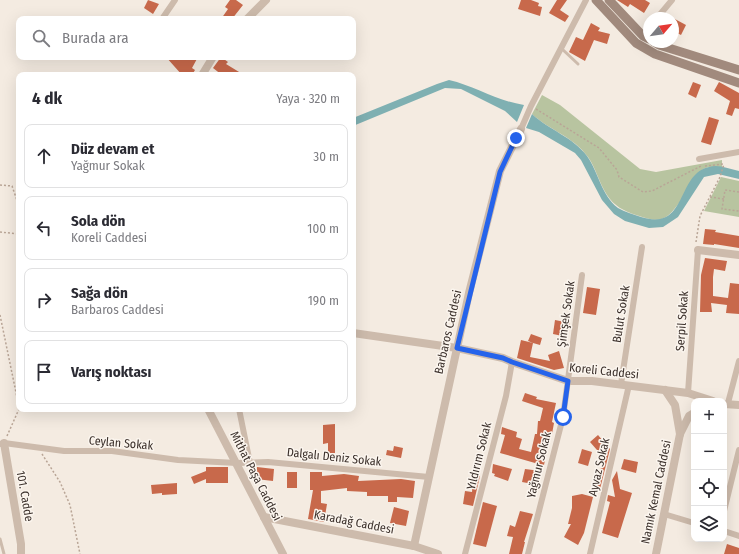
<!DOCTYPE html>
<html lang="tr">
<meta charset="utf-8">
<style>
body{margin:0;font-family:"Fira Sans Condensed",sans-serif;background:#f7f7f7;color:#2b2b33}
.controls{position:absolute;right:12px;bottom:12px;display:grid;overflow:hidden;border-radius:8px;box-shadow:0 4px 16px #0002}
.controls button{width:36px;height:36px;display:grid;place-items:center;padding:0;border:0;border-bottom:1px solid #e1e1e2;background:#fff;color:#2b2b33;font:20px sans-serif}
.compass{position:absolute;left:643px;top:12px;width:36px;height:36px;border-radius:50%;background:#fff;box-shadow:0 4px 16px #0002;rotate:61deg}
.stop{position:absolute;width:12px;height:12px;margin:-9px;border:3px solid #2563eb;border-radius:50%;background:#fff}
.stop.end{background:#2563eb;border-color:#fff;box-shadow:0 1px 4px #0008}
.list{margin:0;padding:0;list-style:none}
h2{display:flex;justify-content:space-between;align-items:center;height:52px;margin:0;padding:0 16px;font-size:17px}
h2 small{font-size:13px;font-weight:400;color:#7c7c81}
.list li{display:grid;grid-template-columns:26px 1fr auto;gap:12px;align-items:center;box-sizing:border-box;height:64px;margin:0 8px 8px;padding:0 8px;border:1px solid #e1e1e2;border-radius:8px}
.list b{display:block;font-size:15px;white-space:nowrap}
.list p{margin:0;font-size:13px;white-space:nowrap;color:#7c7c81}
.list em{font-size:13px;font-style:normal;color:#7c7c81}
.icon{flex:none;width:22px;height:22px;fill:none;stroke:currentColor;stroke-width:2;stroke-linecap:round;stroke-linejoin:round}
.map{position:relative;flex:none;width:739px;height:554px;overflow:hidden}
.search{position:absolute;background:#fff;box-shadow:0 4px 16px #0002;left:16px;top:16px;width:340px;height:44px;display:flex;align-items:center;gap:10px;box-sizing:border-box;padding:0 14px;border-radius:8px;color:#7c7c81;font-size:15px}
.panel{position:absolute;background:#fff;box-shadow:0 4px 16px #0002;left:16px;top:72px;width:340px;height:340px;border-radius:8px}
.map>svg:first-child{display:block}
</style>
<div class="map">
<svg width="739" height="554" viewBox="0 0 739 554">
<rect width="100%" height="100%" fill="#f4ebe1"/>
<g fill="#b8c4a0">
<path d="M542,95L560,105L640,169L656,172L722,160V167H709L703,169C696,179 689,189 682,199C666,221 662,224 636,215C624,211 614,206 607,195C599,183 596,168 588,157C574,137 549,130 532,114Z"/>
<polygon points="721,177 739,181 739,217 704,211"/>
</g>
<g fill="#7fb0b2">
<path d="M449,80C475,86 497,101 524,105L517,122L505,111L461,89L445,88L353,126V118L437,84Z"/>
<path d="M532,114C549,130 573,137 587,156C599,173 601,195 618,208C625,212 633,214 641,217C688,232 676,174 709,167C719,164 729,169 739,171V179L718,174L704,177L678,217L663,227L649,228L625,221L614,214L602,200L581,160L575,153L539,132L526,128Z"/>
</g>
<g fill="#c8694b">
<polygon points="148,0 159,4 153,14 144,8"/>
<polygon points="230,0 236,0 243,5 232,19 221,19 228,9 225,7"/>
<polygon points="521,0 531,0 539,3 538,6 542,7 540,16 518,9"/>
<polygon points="557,0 567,0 560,10 569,16 565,22 549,13"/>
<polygon points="617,0 645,0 650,3 644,13 630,4 628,7"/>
<polygon points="673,18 686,25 681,35 673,31"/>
<polygon points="591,23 600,28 598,31 610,34 607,44 594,40 585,61 569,52 576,37 583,40"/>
<polygon points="166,57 198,57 192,68 195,70 192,75 182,75"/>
<polygon points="221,57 228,62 226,64 244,75 222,75 213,68"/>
<polygon points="693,82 701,85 696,98 688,94"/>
<polygon points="719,82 739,93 739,109 735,108 732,116 726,114 730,101 714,91"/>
<polygon points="709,117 719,120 711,145 701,142"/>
<polygon points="705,229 716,230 715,232 739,236 739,248 714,244 714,245 703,244"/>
<polygon points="705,258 727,261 725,271 714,269 713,277 713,296 728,298 730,283 739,284 739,314 726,313 727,305 711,303 712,312 700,312 701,275"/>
<polygon points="587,287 600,289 596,315 583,313"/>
<polygon points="555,320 570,323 567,337 553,334"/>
<polygon points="531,334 542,338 540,345 533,343 530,357 550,361 548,355 559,351 564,368 554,370 517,358 521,340 533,343 528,341"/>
<polygon points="525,393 537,397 536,399 556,403 552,422 554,423 552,434 550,434 544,465 542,465 500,453 505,435 501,434 502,427 517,432 516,437 522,439 519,449 531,452 535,434 537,434 538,421 540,421 543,408 522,401"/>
<polygon points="335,424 335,453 328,453 328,443 323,444 323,425"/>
<polygon points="598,435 610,449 600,489 595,488 604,458 590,442"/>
<polygon points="394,446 403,448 401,458 386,455 387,450 393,451"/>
<polygon points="582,449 592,452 588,466 578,463"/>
<polygon points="624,459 638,462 636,473 621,469"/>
<polygon points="493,464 512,469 508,481 494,476 495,474 492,473"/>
<polygon points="206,467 228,467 228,483 206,483 206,479 194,484 191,477 206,471"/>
<polygon points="257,467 274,469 273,481 256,479"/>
<polygon points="525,469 541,471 538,485 522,482"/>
<polygon points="617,471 620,489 632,493 618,538 602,533 610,502 607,501 608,495 615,497 612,480"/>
<rect x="287" y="472" width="10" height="16"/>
<polygon points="310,472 322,472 322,476 344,474 359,476 358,481 401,479 415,481 413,498 397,497 397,502 388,502 388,496 367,496 367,492 347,491 347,488 321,491 321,503 327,504 324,522 308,519 313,490 310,490"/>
<polygon points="475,475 480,476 473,506 463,504 465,491 472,492 473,480"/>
<polygon points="177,483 177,494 162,495 162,493 152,494 151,485"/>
<polygon points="582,494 593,497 584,533 578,545 564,537 571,524 568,524 572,508 572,496"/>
<polygon points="483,502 497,506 486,547 473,544"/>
<polygon points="394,507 409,511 406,526 390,523"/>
<polygon points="520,511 533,514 524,542 525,542 522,554 509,554 513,537 507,536 510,525 515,527"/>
<polygon points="727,544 739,548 739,554 724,554"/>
</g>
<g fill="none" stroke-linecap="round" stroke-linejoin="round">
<g stroke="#b9a596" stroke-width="1.5" stroke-dasharray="2 2" stroke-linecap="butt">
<polyline points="536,109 599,148 617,170 619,177 643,192 652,191 701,166"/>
<polyline points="705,166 724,164"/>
<polyline points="0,185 12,186 19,206"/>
<polyline points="739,192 725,190 722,209 739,211"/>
<polyline points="710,197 724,199"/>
<polyline points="0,232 19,234"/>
<polyline points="696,242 700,216 720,177 724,164"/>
<polyline points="0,315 19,407"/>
<polyline points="7,436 19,409"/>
<polyline points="42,454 60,482 70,505 80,554"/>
</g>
<g stroke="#cdbbac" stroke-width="3">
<polyline points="561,48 578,64"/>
<polyline points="0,539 4,554"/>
</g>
<g stroke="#cdbbac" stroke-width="6">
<polyline points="657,18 672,0"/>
<polyline points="162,19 175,0"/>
<polyline points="643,36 649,28"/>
<polyline points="521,129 531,106 586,0"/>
<polyline points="699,159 739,152"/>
<polyline points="621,384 642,247"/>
<polyline points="688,393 698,250"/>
<polyline points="728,403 739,361"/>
<polyline points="239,409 250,463"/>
<polyline points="0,444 4,443 64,451 112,451 178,460 237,463 268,462 429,477"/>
<polyline points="724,511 739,450"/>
<polyline points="664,514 694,523"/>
<polyline points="724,531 739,536"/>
<polyline points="465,554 506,396 512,362"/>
<polyline points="528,554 563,417 582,275"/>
<polyline points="590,554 629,385"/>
</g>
<g stroke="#cdbbac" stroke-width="8">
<polyline points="247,19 266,0"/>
<polyline points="202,75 213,57"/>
<polyline points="698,250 739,255"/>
<polyline points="353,333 457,348 503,358 512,362 568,381 592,381 688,393 713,401"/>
<polyline points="665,390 675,405 680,434"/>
<polyline points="724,404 739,405"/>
<polyline points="208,409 283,554"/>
<polyline points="4,443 21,544 21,554"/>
<polyline points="264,517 414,546 438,554"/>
<polyline points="414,546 469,293 500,171 521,129"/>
<polyline points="656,554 680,434 689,416 694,413"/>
</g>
<g stroke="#a18a7d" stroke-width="9">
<polyline points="596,0 636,43 655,54 739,83"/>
<polyline points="609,0 643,36 649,39"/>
<polyline points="654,42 659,45 739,70"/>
</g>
</g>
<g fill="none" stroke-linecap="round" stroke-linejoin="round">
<polyline stroke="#2563eb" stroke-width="5" points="516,138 500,172 457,348 503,358 512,362 568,381 563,417"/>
</g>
<g text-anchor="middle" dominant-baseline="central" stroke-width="3" stroke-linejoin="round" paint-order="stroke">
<g font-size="12" fill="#3b302b" stroke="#fbf5ee">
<text transform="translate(566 314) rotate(-82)">Şimşek Sokak</text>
<text transform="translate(621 314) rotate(-81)">Bulut Sokak</text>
<text transform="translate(682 321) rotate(-86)">Serpil Sokak</text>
<text transform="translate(448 332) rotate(-77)">Barbaros Caddesi</text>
<text transform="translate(604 371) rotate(6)">Koreli Caddesi</text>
<text transform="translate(121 443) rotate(5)">Ceylan Sokak</text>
<text transform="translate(479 456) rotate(-76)">Yıldırım Sokak</text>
<text transform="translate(334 457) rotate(6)">Dalgalı Deniz Sokak</text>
<text transform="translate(539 465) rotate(-76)">Yağmur Sokak</text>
<text transform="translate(599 467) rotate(-77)">Ayvaz Sokak</text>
<text transform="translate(256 476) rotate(63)">Mithat Paşa Caddesi</text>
<text transform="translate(656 492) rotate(-78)">Namık Kemal Caddesi</text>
<text transform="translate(25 496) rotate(80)">101. Cadde</text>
<text transform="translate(354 522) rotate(11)">Karadağ Caddesi</text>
</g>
</g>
</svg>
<div class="controls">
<button>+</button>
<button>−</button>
<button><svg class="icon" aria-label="locate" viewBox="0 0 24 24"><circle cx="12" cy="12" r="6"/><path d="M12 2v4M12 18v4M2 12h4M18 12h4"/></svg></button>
<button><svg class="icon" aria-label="layers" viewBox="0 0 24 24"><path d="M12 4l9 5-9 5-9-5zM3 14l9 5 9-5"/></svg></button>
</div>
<svg class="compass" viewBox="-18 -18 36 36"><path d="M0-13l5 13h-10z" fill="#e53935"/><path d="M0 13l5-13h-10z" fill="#7c7c81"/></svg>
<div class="stop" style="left:563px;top:417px"></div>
<div class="stop end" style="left:516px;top:138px"></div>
<div class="search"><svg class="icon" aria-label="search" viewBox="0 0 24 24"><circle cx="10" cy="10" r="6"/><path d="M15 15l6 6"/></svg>Burada ara</div>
<section class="panel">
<h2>4 dk<small>Yaya · 320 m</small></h2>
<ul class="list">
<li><svg class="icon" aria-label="ahead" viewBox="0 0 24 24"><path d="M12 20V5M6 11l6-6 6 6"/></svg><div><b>Düz devam et</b><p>Yağmur Sokak</p></div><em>30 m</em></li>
<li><svg class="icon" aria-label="left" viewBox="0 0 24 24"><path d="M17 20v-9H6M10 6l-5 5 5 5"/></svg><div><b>Sola dön</b><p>Koreli Caddesi</p></div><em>100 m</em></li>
<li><svg class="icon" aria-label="right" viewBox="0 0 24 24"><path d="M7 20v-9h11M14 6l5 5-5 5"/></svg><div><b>Sağa dön</b><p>Barbaros Caddesi</p></div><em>190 m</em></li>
<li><svg class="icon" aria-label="arrive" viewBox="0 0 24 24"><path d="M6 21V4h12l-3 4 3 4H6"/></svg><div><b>Varış noktası</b></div></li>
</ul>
</section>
</div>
